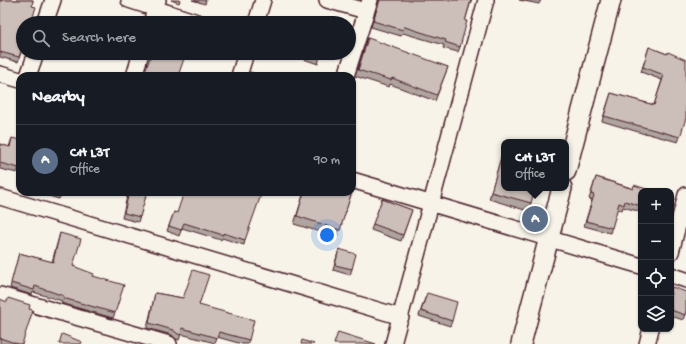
<!DOCTYPE html>
<meta charset="utf-8">
<style>
body{margin:0;font-family:"Gochi Hand",sans-serif;background:#242831;color:#f1f3f6}
.controls{position:absolute;right:12px;bottom:12px;display:grid;overflow:hidden;border-radius:8px;box-shadow:0 1px 3px #0004}
.controls button{width:36px;height:36px;display:grid;place-items:center;padding:0;border:0;border-bottom:1px solid #363941;background:#171b24;color:#f1f3f6;font:20px sans-serif}
.you{position:absolute;left:327px;top:235px;width:14px;height:14px;margin:-10px;border:3px solid #fff;border-radius:50%;background:#1a73e8;box-shadow:0 0 0 6px #1a73e833}
.badge{display:grid;place-items:center;width:26px;height:26px;border-radius:50%;background:#b45309;color:#fff;font-size:13px;font-weight:700}
.pin{position:absolute;translate:-50% -50%;border:2px solid #fff;box-shadow:0 1px 4px #0006}
.popup{position:absolute;left:501px;top:139px;width:68px;height:52px;box-sizing:border-box;display:grid;place-content:center;border-radius:8px;background:#171b24;filter:drop-shadow(0 1px 3px #0005);font-size:13px;white-space:nowrap;color:#9ea1a6}
.popup b{font-size:15px;color:#f1f3f6}
.popup::after{content:'';position:absolute;left:50%;top:100%;margin-left:-8px;border:8px solid transparent;border-top-color:#171b24}
.list{margin:0;padding:0;list-style:none}
h2{display:flex;justify-content:space-between;align-items:center;height:52px;margin:0;padding:0 16px;font-size:17px}
h2 small{font-size:13px;font-weight:400;color:#9ea1a6}
.list li{display:grid;grid-template-columns:26px 1fr auto;gap:12px;align-items:center;box-sizing:border-box;height:72px;padding:0 16px;border-top:1px solid #363941}
.list b{display:block;font-size:15px;white-space:nowrap}
.list p{margin:0;font-size:13px;white-space:nowrap;color:#9ea1a6}
.list em{font-size:13px;font-style:normal;color:#9ea1a6}
.icon{flex:none;width:22px;height:22px;fill:none;stroke:currentColor;stroke-width:2;stroke-linecap:round;stroke-linejoin:round}
.map{position:relative;flex:none;width:686px;height:344px;overflow:hidden}
.search{position:absolute;background:#171b24;box-shadow:0 1px 3px #0004;left:16px;top:16px;width:340px;height:44px;display:flex;align-items:center;gap:10px;box-sizing:border-box;padding:0 14px;border-radius:22px;color:#9ea1a6;font-size:15px}
.panel{position:absolute;background:#171b24;box-shadow:0 1px 3px #0004;left:16px;top:72px;width:340px;height:124px;border-radius:12px}
.map>svg:first-child{display:block}
</style>
<div class="map">
<svg width="686" height="344" viewBox="0 0 686 344">
<rect width="100%" height="100%" fill="#f7f3e8"/>
<filter id="ink" filterUnits="userSpaceOnUse"><feTurbulence type="fractalNoise" baseFrequency=".025" numOctaves="2"/><feDisplacementMap in="SourceGraphic" scale="8" xChannelSelector="R" yChannelSelector="G"/><feConvolveMatrix kernelMatrix="1 2 1 2 8 2 1 2 1" color-interpolation-filters="sRGB"/></filter>
<g filter="url(#ink)">
<g fill="none" stroke-linecap="round" stroke-linejoin="round">
<defs>
<g id="minor">
<polyline points="129,0 200,23"/>
<polyline points="327,0 366,11"/>
<polyline points="45,23 53,0"/>
<polyline points="151,23 158,0"/>
<polyline points="256,23 263,0"/>
<polyline points="0,74 20,80"/>
<polyline points="28,76 36,53"/>
<polyline points="134,76 141,53"/>
<polyline points="239,76 246,53"/>
<polyline points="346,76 370,0"/>
<polyline points="352,180 641,266"/>
<polyline points="0,197 401,317"/>
<polyline points="671,252 686,195"/>
<polyline points="671,275 686,280"/>
<polyline points="0,295 169,344"/>
<polyline points="393,344 486,0"/>
<polyline points="647,344 651,329"/>
</g>
<g id="tertiary">
<polyline points="566,171 611,0"/>
<polyline points="521,344 562,188"/>
</g>
</defs>
<use href="#minor" stroke="#4a1f2b" stroke-width="18"/>
<use href="#tertiary" stroke="#4a1f2b" stroke-width="22"/>
<use href="#minor" stroke="#f7f3e8" stroke-width="15"/>
<use href="#tertiary" stroke="#f7f3e8" stroke-width="19"/>
</g>
<g fill="#afa49f" stroke="#4a1f2b">
<polygon points="0,0 33,0 23,46 18,62 0,57"/>
<polygon points="171,0 180,0 179,3"/>
<polygon points="192,0 206,0 205,4"/>
<polygon points="379,0 472,0 471,1 465,21 460,47 458,52 443,48 444,45 403,33 402,33 401,36 371,27 379,2"/>
<polygon points="519,0 541,0 539,4"/>
<polygon points="366,44 448,67 435,101 390,84 389,87 355,76"/>
<polygon points="649,47 667,54 680,137 678,142 645,133 645,134 602,121 611,93 654,105 662,80 641,72"/>
<polygon points="296,53 321,53 318,64 295,56"/>
<polygon points="12,138 19,168 17,173 0,169 0,144 9,147"/>
<polygon points="504,147 531,203 528,211 489,199"/>
<polygon points="596,177 641,191 641,212 623,207 622,210 617,209 610,233 584,226 592,200 589,199"/>
<polygon points="42,192 62,192 59,199 42,194"/>
<polygon points="128,192 147,192 138,222 122,218"/>
<polygon points="304,192 352,192 337,237 294,224"/>
<polygon points="382,199 412,210 401,241 371,230"/>
<polygon points="174,212 245,240 244,245 222,238 221,240 182,228 179,236 167,231"/>
<polygon points="60,233 73,266 93,276 115,313 113,318 61,303 62,301 33,292 32,295 10,288 19,253 52,262"/>
<polygon points="339,249 352,269 350,275 333,270"/>
<polygon points="671,290 686,311 683,320 671,316"/>
<polygon points="155,293 183,298 199,305 249,340 247,344 242,344 217,337 215,343 181,334 179,340 176,339 172,335 147,328 154,298"/>
<polygon points="425,298 452,321 450,326 419,316"/>
<polygon points="0,299 22,344 0,344"/>
</g>
<g fill="#ccbfb9" stroke="#4a1f2b">
<polygon points="0,0 2,1 2,0 33,0 32,6 36,7 31,23 23,23 23,46 19,57 0,52"/>
<polygon points="380,0 471,0 465,21 467,21 460,47 445,42 446,40 405,27 404,27 403,30 373,21"/>
<polygon points="368,38 448,67 437,95 392,78 391,80 358,70"/>
<polygon points="649,47 667,54 668,52 686,60 686,118 680,137 647,128 604,116 611,93 654,105 664,75 643,67"/>
<polygon points="152,53 186,53 178,76 143,76"/>
<polygon points="304,53 321,53 320,58"/>
<polygon points="250,72 263,76 247,76"/>
<polygon points="12,138 20,140 20,164 19,168 0,163 0,144 10,147"/>
<polygon points="504,147 504,188 535,188 531,203 491,192"/>
<polygon points="596,177 633,189 634,185 653,191 641,191 641,206 625,201 624,205 619,203 612,228 586,221 594,195 591,194"/>
<polygon points="352,188 353,188 340,230 297,216 304,192 352,192"/>
<polygon points="129,192 147,192 140,217 124,213"/>
<polygon points="184,192 262,192 245,240 223,233 223,235 184,223 181,230 169,226 174,212 177,213"/>
<polygon points="382,199 412,210 403,235 373,224"/>
<polygon points="60,233 81,239 73,266 94,274 93,276 124,285 115,313 63,298 64,296 35,286 34,290 11,283 19,253 53,262"/>
<polygon points="339,249 356,254 352,269 335,265"/>
<polygon points="193,270 209,275 199,305 254,320 249,340 219,332 217,338 182,328 181,335 178,334 173,330 149,323 155,293 183,298"/>
<polygon points="672,287 686,292 686,311 685,315 671,310 671,290"/>
<polygon points="427,293 457,302 452,321 421,311"/>
<polygon points="8,298 30,305 29,309 33,310 22,344 18,344 0,338 0,299 7,302"/>
<polygon points="338,332 376,344 334,344"/>
<polygon points="62,334 82,342 81,344 59,344"/>
<polygon points="302,340 314,344 301,344"/>
</g>
</g>
</svg>
<div class="controls">
<button>+</button>
<button>−</button>
<button><svg class="icon" aria-label="locate" viewBox="0 0 24 24"><circle cx="12" cy="12" r="6"/><path d="M12 2v4M12 18v4M2 12h4M18 12h4"/></svg></button>
<button><svg class="icon" aria-label="layers" viewBox="0 0 24 24"><path d="M12 4l9 5-9 5-9-5zM3 14l9 5 9-5"/></svg></button>
</div>
<div class="you"></div>
<div class="pin badge" style="left:535px;top:219px;background:#5c6f8a">A</div>
<div class="popup"><b>CH L3T</b>Office</div>
<div class="search"><svg class="icon" aria-label="search" viewBox="0 0 24 24"><circle cx="10" cy="10" r="6"/><path d="M15 15l6 6"/></svg>Search here</div>
<section class="panel">
<h2>Nearby<small></small></h2>
<ul class="list">
<li><span class="badge" style="background:#5c6f8a">A</span><div><b>CH L3T</b><p>Office</p></div><em>90 m</em></li>
</ul>
</section>
</div>
